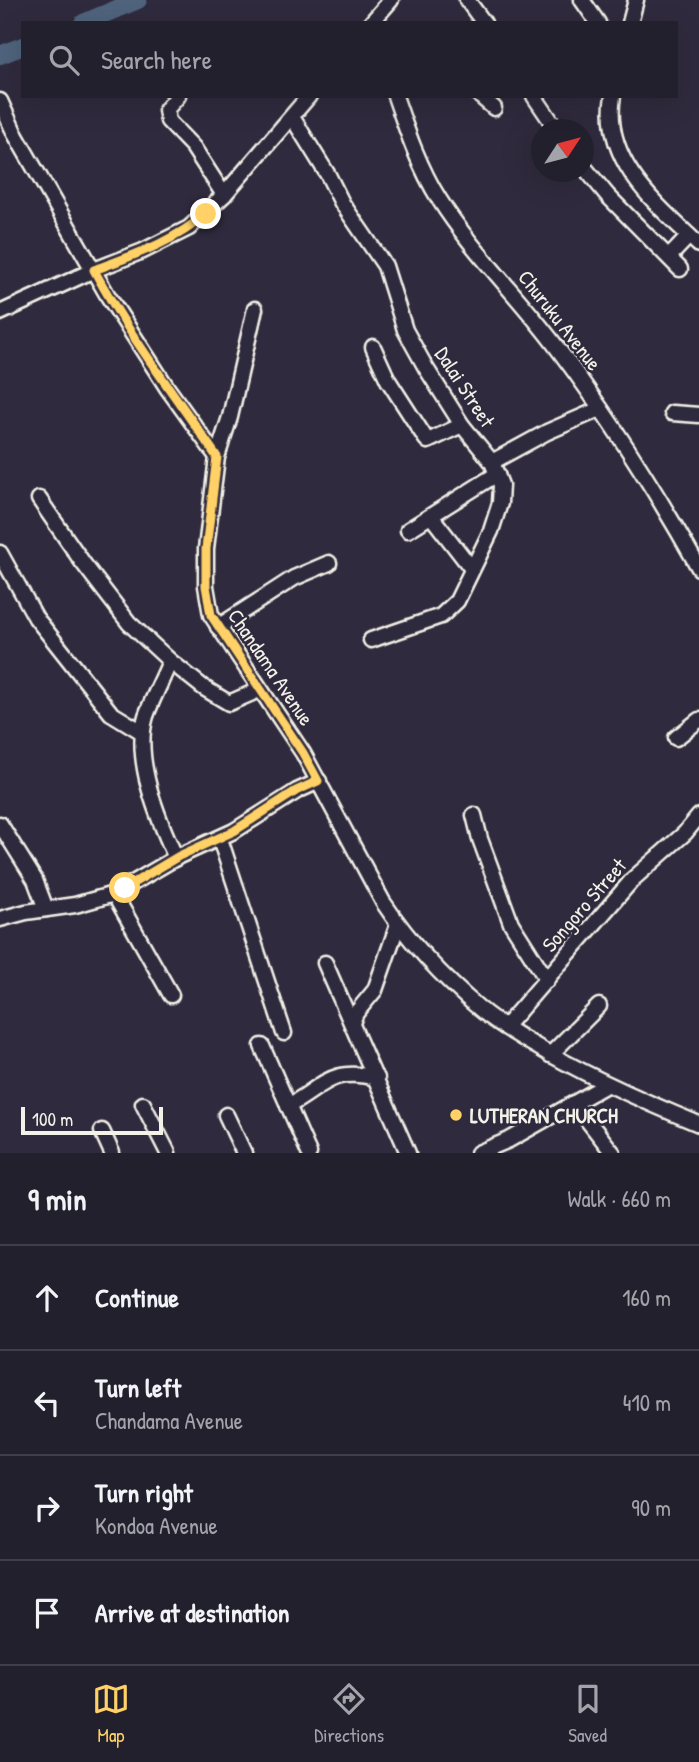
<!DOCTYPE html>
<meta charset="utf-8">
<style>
body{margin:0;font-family:"Patrick Hand",sans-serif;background:#2f2d3a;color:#f1f3f6}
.compass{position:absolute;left:531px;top:119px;width:63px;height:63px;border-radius:50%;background:#23202e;box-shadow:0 7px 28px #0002;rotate:54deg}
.scale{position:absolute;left:21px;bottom:18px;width:142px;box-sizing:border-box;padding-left:7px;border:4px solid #f4f1e8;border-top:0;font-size:19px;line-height:24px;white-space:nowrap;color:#f4f1e8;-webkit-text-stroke:5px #2f2a3d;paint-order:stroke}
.stop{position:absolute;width:21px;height:21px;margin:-16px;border:5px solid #ffd166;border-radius:50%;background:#fff}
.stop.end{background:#ffd166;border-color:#fff;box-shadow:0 2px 7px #0008}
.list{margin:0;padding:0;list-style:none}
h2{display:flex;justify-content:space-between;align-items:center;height:91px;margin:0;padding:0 28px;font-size:30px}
h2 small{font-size:23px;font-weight:400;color:#a3a3aa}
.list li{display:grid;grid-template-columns:46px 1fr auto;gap:21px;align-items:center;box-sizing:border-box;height:105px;padding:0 28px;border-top:2px solid #403e4a}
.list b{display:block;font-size:26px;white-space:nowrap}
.list p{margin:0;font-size:23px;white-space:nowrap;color:#a3a3aa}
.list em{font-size:23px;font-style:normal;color:#a3a3aa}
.icon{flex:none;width:38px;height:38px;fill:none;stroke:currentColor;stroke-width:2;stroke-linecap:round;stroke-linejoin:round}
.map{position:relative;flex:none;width:699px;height:1153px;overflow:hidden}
.search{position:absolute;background:#23202e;box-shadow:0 7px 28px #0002;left:21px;right:21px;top:21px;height:77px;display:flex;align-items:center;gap:18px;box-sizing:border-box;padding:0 24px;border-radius:0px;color:#a3a3aa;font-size:26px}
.sheet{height:511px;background:#23202e}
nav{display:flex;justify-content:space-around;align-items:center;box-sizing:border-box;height:98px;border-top:2px solid #403e4a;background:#23202e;font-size:19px;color:#a3a3aa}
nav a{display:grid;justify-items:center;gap:4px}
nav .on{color:#ffd166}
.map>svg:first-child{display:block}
</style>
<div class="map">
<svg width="699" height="1153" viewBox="0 0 699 1153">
<rect width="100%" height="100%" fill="#2f2a3d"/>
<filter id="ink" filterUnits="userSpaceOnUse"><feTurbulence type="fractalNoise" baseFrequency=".0143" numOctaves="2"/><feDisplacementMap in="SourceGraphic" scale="14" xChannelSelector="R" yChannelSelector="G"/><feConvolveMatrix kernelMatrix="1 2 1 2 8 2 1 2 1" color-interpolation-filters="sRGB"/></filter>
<g filter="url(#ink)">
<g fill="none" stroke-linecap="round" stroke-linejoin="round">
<g stroke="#50647b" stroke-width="18">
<polyline points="83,23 138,0"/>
<polyline points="0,55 23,46"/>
</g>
<defs>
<g id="minor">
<polyline points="467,0 484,23"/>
<polyline points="582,0 598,23"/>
<polyline points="371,23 391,0"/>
<polyline points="630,23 636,0"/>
<polyline points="178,96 166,110 168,121 193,147 224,195"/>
<path d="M395,96C407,131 419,167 439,199C473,253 520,297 558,349C610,418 657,493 699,568"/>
<polyline points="480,96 494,108"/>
<polyline points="534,96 557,130"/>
<path d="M613,96C602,161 657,205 699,245"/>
<path d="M0,101L15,134L108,296L168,389L217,457L206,549V586L211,615L303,753L383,902C409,941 444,979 480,1009C495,1022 513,1032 529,1042C584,1075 640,1100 699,1124"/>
<polyline points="292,117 328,175 342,203 385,266 405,330 426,368 462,425 492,462 501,485 500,503 491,531 457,601 441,616 371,640"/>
<polyline points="584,167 608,196 680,269"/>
<polyline points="669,257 689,236"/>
<polyline points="0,313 94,270 143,251 189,228 224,195 309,96"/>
<polyline points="373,347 388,380 426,439 428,441 462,425"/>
<polyline points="672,413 699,415"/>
<polyline points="217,457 230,417 255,309"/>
<polyline points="492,462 547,432 600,409"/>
<polyline points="39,499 83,563 129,623 170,661 204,688 229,703 259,690"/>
<polyline points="431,516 472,569"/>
<polyline points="408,530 497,474"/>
<polyline points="0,553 36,618 111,713 142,732"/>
<polyline points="218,627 294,578 329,563"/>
<path d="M170,661C163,679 152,699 146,716C133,759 158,819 176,858"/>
<polyline points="676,738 699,720"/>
<polyline points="474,815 480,839 511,923 547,980"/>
<polyline points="0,824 35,880 46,909"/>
<polyline points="220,839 284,1033"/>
<polyline points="114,894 171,995"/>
<polyline points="0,919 26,912 75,905 114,894 179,856 234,831 297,791 319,781"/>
<polyline points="325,963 408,1153"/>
<polyline points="352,1023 356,1013 375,990 398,924"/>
<polyline points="505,1027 633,879 685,833 699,816"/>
<polyline points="262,1046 309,1153"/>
<polyline points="550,1055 599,1006"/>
<polyline points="574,1103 613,1153"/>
<polyline points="143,1104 168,1153"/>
<path d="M288,1106C326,1085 330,1067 377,1078"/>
<polyline points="226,1115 244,1153"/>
<polyline points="102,1131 112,1153"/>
<polyline points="478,1153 509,1140 606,1085"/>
</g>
</defs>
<use href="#minor" stroke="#f4f1e8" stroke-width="19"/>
<use href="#minor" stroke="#2f2a3d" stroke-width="14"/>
</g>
</g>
<g fill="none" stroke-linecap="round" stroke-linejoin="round" filter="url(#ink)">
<path stroke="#ffd166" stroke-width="9" d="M125,888L179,856L234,831L296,791L318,781L303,753L211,615L206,586V549L217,457C175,395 129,336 94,270C134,255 174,242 206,214"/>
</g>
<circle fill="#ffd166" stroke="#2f2a3d" stroke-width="2.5" cx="456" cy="1115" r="7"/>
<g text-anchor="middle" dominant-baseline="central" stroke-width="5" stroke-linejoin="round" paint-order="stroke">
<g font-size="21" fill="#f4f1e8" stroke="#2f2a3d">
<text transform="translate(560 320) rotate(52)">Churuku Avenue</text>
<text transform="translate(465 387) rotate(57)">Dalai Street</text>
<text transform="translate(271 667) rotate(56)">Chandama Avenue</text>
<text transform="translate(584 905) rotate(-49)">Songoro Street</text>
</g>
<g font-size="21" font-weight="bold" fill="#f4f1e8" stroke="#2f2a3d" text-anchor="start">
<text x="470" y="1115">LUTHERAN CHURCH</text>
</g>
</g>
</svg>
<svg class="compass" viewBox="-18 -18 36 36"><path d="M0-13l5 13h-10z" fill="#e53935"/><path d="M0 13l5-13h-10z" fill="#a3a3aa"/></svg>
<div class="scale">100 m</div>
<div class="stop" style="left:125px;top:888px"></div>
<div class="stop end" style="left:206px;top:214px"></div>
<div class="search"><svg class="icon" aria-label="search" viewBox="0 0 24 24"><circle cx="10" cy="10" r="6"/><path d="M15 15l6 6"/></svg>Search here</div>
</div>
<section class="sheet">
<h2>9 min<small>Walk · 660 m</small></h2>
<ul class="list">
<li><svg class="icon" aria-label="ahead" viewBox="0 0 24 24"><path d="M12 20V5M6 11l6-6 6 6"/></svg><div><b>Continue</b></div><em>160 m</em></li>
<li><svg class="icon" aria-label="left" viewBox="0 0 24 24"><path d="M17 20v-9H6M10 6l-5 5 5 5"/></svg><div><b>Turn left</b><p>Chandama Avenue</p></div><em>410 m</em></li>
<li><svg class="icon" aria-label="right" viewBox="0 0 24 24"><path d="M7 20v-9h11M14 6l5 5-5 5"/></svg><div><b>Turn right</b><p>Kondoa Avenue</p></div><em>90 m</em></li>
<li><svg class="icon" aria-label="arrive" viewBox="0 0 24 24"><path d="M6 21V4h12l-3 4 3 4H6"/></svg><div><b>Arrive at destination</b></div></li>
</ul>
</section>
<nav>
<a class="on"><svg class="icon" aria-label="map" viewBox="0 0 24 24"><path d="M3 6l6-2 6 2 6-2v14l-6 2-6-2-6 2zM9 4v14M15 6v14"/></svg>Map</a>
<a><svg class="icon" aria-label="directions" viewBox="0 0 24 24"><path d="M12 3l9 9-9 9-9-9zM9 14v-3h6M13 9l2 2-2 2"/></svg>Directions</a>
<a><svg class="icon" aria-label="saved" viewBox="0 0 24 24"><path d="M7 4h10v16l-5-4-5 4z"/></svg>Saved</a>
</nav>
